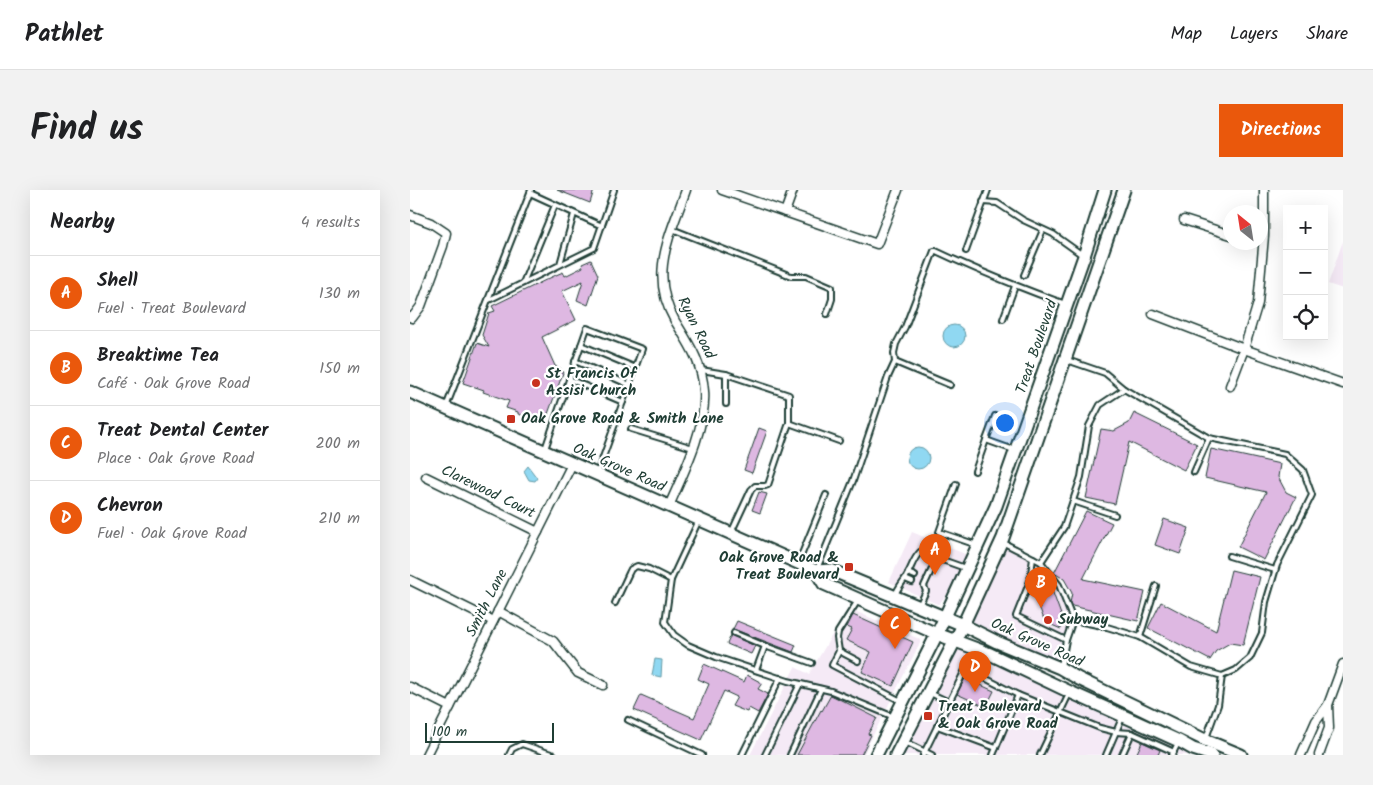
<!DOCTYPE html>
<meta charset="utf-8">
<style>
body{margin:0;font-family:Kalam,sans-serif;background:#f2f2f2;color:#202124}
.controls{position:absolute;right:15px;top:15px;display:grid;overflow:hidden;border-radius:0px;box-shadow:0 5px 20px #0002}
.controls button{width:45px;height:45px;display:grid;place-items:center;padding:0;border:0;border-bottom:1px solid #e0e0e0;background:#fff;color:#202124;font:25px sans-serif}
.compass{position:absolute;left:813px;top:15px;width:45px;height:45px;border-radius:50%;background:#fff;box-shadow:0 5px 20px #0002;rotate:330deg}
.scale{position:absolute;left:15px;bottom:12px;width:129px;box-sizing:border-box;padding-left:5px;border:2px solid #1f3d34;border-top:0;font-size:14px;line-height:18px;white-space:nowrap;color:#1f3d34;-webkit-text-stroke:4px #fff;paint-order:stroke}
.you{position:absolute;left:594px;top:232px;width:18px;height:18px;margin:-12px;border:4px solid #fff;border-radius:50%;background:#1a73e8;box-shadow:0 0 0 8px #1a73e833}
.badge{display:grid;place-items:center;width:32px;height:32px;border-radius:50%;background:#ea580c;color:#fff;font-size:16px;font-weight:700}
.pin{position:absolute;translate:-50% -41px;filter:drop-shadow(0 1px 2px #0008)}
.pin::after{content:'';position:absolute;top:26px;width:18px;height:15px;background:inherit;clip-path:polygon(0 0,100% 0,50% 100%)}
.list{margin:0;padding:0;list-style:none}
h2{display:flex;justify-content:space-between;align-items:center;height:65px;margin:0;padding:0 20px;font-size:21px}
h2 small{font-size:16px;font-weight:400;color:#757577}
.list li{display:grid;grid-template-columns:32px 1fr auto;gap:15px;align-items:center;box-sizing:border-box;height:75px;padding:0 20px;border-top:1px solid #e0e0e0}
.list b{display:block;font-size:19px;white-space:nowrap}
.list p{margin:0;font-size:16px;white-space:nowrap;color:#757577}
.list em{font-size:16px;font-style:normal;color:#757577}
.icon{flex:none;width:28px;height:28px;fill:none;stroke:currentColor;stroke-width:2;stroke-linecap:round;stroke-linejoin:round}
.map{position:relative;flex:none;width:933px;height:565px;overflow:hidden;border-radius:0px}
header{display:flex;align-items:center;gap:30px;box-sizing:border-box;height:70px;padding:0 25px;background:#fff;border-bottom:1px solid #e0e0e0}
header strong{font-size:24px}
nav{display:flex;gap:28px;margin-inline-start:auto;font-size:18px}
.intro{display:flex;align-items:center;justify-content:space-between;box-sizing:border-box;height:120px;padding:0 30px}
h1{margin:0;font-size:35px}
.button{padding:12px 22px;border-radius:0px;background:#ea580c;color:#fff;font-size:18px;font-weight:700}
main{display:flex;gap:30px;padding:0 30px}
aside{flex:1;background:#fff;border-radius:0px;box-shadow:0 5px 20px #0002}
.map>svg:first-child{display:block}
</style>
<header>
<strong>Pathlet</strong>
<nav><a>Map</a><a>Layers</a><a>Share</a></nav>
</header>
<div class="intro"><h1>Find us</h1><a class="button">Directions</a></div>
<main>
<aside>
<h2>Nearby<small>4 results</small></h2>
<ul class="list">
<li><span class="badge">A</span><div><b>Shell</b><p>Fuel · Treat Boulevard</p></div><em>130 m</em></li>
<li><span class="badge">B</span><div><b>Breaktime Tea</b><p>Café · Oak Grove Road</p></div><em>150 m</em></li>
<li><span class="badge">C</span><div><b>Treat Dental Center</b><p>Place · Oak Grove Road</p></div><em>200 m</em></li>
<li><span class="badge">D</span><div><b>Chevron</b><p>Fuel · Oak Grove Road</p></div><em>210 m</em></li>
</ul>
</aside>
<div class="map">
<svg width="933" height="565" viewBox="0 0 933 565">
<rect width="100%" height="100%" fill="#fff"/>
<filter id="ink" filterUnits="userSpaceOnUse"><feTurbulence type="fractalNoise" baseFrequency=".02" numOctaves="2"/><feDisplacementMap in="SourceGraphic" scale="10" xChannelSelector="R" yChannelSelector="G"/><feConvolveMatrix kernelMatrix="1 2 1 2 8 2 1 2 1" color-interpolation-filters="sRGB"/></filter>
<g filter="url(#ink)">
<g fill="#f5eaf6">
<polygon points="933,51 933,99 918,94"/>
<polygon points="502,342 562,367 557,379 529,414 527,414 479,392"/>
<polygon points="591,352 631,372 649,395 663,430 650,478 553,435"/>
<polygon points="438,418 507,448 510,450 510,453 453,565 340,565 385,477 399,484"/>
<polygon points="545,450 802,565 486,565"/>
</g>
<g fill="#90d8f2" stroke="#639aa6">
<circle cx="544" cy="146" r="11"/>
<circle cx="508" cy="268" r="11"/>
<polygon points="118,276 127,288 125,291 119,290 114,281"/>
<polygon points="245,469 252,470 251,487 242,485"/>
</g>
<g fill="#deb8e2" stroke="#1f3d34">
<polygon points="147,0 184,0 180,13"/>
<polygon points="181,70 188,85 178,115 167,110 173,91 152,101 166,130 132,147 145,176 150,178 153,183 135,232 108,224 108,222 96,218 99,211 73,202 74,200 53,193 67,153 79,157 72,145 79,123 85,121 82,116 146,85 153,82 155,86 173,77 172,74"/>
<polygon points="724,223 787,254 774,280 719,252 705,314 676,308 691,239 704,241 719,233"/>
<polygon points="349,238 357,241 342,283 334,280"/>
<polygon points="801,259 870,274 868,287 876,302 886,307 854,370 828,357 856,302 795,288"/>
<polygon points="349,302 357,304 350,323 342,320"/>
<polygon points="676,321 702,333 673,389 735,402 728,431 662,416 660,413 662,403 654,389 644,383"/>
<polygon points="754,329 779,338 770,364 745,355"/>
<polygon points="821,380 850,387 833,455 820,453 806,461 800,470 738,438 751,412 806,441"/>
<polygon points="639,392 654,433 651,439 635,432 624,403 627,396"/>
<polygon points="443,425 503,452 483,496 452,482 461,462 436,450 442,439 437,437"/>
<polygon points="327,431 386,455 383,462 323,439"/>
<polygon points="321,445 345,456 341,464 317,454"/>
<polygon points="294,474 334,492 337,485 352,493 348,499 358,504 348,523 339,518 337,522 322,516 327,507 314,501 291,550 224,520 231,505 284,528 299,494 288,489"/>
<polygon points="555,488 584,501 576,517 547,504"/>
<polygon points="421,505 467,528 458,544 461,545 451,565 387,565 411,520 412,521"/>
<polygon points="732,552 750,560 748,565 726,565"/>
</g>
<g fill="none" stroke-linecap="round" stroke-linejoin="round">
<defs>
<g id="service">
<polyline points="120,3 192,36"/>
<polyline points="573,12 587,13 613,30 643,44 671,64"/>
<polyline points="262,39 381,86 396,86 422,97 422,109 417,124"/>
<polyline points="556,61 578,0"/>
<polyline points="150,74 164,24"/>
<polyline points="614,85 633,40"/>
<polyline points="113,93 145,15"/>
<polyline points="79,110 184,58 204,0"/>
<polyline points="593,129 605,96"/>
<polyline points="171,155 226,178"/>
<polyline points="165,171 220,195"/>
<path d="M485,172L484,163L486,154L495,137L524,61H526C568,81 611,98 655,114"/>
<polyline points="291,180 316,184"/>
<polyline points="159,189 213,212"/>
<polyline points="316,214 316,184 379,205 379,233"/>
<polyline points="36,217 121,0"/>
<polyline points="585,226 576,250 604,260"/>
<polyline points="221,239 283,258"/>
<polyline points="135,259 177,138 232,159 187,284"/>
<polyline points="565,281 576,250"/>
<polyline points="784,282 799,248"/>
<polyline points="546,294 529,342 567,355"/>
<polyline points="663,311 705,325"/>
<polyline points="289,330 261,390 255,432 264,445 278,455 306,467 378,491 421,501 484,527"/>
<polyline points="321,343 341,300 345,296 355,296 358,295 379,233 429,251"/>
<polyline points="594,353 631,372 649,395 663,430 697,437 730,447 781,477 812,486 826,480 840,468 852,443 856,412 867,375 902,305 893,280 875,264 799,248 714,199 695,183 657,170"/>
<polyline points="819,366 865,380"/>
<polyline points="524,367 555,378"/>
<polyline points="623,368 620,391 606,426 656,450"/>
<polyline points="389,371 416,305"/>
<polyline points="631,372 654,337 671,287 679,236 690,215 714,199"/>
<polyline points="407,379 443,291 478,187 485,172 540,195"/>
<polyline points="498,383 505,386"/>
<polyline points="495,389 502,392"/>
<path d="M485,405C488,398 492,393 496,387C501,379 503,369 510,362L515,364"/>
<polyline points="205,413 219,383 221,379 227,376 239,379 261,390"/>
<polyline points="509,416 516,401 514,396 527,368"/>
<polyline points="324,443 355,456"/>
<polyline points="730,447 746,396"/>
<polyline points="429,461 427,448 428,442 447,412"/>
<polyline points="448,471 429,461 422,475 491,511"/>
<polyline points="651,476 656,450 663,430"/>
<polyline points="346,480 355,456 402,473"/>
<polyline points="569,485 579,465"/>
<polyline points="520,503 539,512"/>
<polyline points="218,530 292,565"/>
<polyline points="527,536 586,558"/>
<polyline points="796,548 808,515 812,486"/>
<polyline points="495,552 522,565"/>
<polyline points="99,565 102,559 112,554 144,565"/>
<polyline points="332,565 370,488"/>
<polyline points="355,565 390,494"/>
<polyline points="380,565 411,499"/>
<polyline points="513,565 555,480 569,485 608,505 690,538 706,542 722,543 764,562"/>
<polyline points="583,565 608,505"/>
<polyline points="630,565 659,504"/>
<polyline points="696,565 712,528"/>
<polyline points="712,565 722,543"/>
<polyline points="762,565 769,551"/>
</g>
<g id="minor">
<polyline points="312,0 467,54 488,0"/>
<polyline points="375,22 383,0"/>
<polyline points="0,25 21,33 36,43 33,56 11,116 2,128 0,127"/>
<polyline points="774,30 821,45"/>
<polyline points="743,124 834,159 933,194"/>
<polyline points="820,196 834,159 848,113 854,46 854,0"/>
<polyline points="16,287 128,342"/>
<path d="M259,316C273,284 297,236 294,201C292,172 279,154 265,131C238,84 260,46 276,0"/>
<polyline points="0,390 83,431"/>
<polyline points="88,421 143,451 168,483 193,495"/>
<polyline points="0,497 40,517"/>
<polyline points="918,515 933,474"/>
<polyline points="16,565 162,274"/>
<polyline points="891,565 906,531 918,515 919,538 909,565"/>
</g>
<g id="secondary">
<polyline points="0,202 406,381 421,380 553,435 587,452 650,478 669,489 795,550 831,565"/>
<polyline points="406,381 414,394 527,444 580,464 660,502 769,551 783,559 802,565"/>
<polyline points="466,565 527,444 586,316 674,66 695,0"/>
<polyline points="486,565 553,435 593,348 714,0"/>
</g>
</defs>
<use href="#service" stroke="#1f3d34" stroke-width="8"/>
<use href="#minor" stroke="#1f3d34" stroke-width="11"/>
<use href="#secondary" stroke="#1f3d34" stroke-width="15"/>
<use href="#service" stroke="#fff" stroke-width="4"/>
<use href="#minor" stroke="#fff" stroke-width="8"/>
<use href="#secondary" stroke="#fff" stroke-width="11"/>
</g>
</g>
<g fill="#c8321e" stroke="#fff" stroke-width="2">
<circle cx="126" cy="193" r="5"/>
<rect x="96" y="224" width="10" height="10" rx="2.5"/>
<rect x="434" y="372" width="10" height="10" rx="2.5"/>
<circle cx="638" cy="430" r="5"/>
<rect x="513" y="521" width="10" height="10" rx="2.5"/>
</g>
<g text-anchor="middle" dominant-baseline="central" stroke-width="4.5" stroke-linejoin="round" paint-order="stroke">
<g font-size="15" fill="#1f3d34" stroke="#fff">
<text transform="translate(286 138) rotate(64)">Ryan Road</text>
<text transform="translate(627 157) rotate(-71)">Treat Boulevard</text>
<text transform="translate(209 278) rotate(24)">Oak Grove Road</text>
<text transform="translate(78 302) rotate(26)">Clarewood Court</text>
<text transform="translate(77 413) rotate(-63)">Smith Lane</text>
<text transform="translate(627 453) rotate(24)">Oak Grove Road</text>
</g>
<g font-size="15" font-weight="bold" fill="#1f3d34" stroke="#fff" text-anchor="start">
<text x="136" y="184">St Francis Of<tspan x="136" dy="17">Assisi Church</tspan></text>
<text x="111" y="229">Oak Grove Road &amp; Smith Lane</text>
<text x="429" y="368" text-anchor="end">Oak Grove Road &amp;<tspan x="429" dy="17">Treat Boulevard</tspan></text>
<text x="648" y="430">Subway</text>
<text x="528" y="517">Treat Boulevard<tspan x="528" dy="17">&amp; Oak Grove Road</tspan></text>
</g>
</g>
</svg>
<div class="controls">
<button>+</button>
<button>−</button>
<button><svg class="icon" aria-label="locate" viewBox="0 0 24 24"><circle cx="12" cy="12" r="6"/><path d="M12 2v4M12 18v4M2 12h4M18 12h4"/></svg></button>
</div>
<svg class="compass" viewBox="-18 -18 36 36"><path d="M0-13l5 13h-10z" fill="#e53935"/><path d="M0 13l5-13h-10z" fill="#757577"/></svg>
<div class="scale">100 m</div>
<div class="you"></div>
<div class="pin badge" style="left:525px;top:385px">A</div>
<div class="pin badge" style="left:631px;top:418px">B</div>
<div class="pin badge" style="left:485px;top:459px">C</div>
<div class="pin badge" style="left:565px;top:502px">D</div>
</div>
</main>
